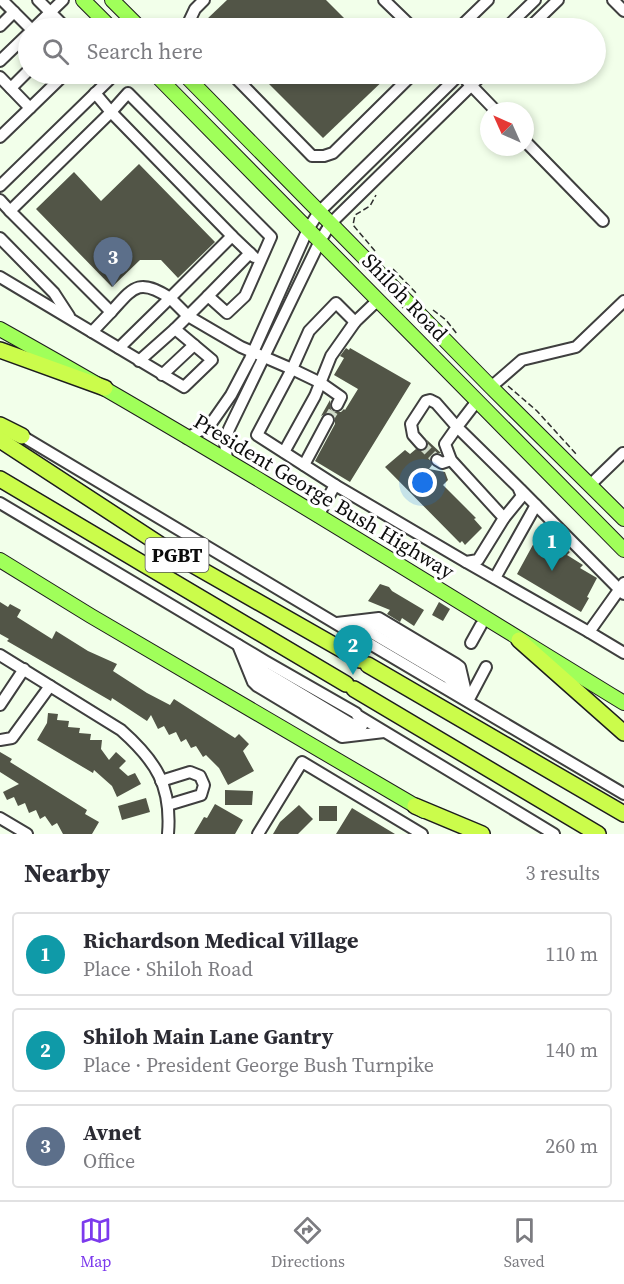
<!DOCTYPE html>
<meta charset="utf-8">
<style>
body{margin:0;font-family:"Source Serif 4",serif;background:#f2f2f3;color:#2b2b33}
.compass{position:absolute;left:480px;top:102px;width:54px;height:54px;border-radius:50%;background:#fff;box-shadow:0 3px 9px #0003;rotate:315deg}
.you{position:absolute;left:423px;top:483px;width:21px;height:21px;margin:-15px;border:4px solid #fff;border-radius:50%;background:#1a73e8;box-shadow:0 0 0 9px #1a73e833}
.badge{display:grid;place-items:center;width:39px;height:39px;border-radius:50%;background:#7c3aed;color:#fff;font-size:20px;font-weight:700}
.pin{position:absolute;translate:-50% -50px;filter:drop-shadow(0 2px 3px #0008)}
.pin::after{content:'';position:absolute;top:32px;width:21px;height:18px;background:inherit;clip-path:polygon(0 0,100% 0,50% 100%)}
.list{margin:0;padding:0;list-style:none}
h2{display:flex;justify-content:space-between;align-items:center;height:78px;margin:0;padding:0 24px;font-size:26px}
h2 small{font-size:20px;font-weight:400;color:#7c7c81}
.list li{display:grid;grid-template-columns:39px 1fr auto;gap:18px;align-items:center;box-sizing:border-box;height:84px;margin:0 12px 12px;padding:0 12px;border:2px solid #e1e1e2;border-radius:6px}
.list b{display:block;font-size:22px;white-space:nowrap}
.list p{margin:0;font-size:20px;white-space:nowrap;color:#7c7c81}
.list em{font-size:20px;font-style:normal;color:#7c7c81}
.icon{flex:none;width:33px;height:33px;fill:none;stroke:currentColor;stroke-width:2;stroke-linecap:round;stroke-linejoin:round}
.map{position:relative;flex:none;width:624px;height:834px;overflow:hidden}
.search{position:absolute;background:#fff;box-shadow:0 3px 9px #0003;left:18px;right:18px;top:18px;height:66px;display:flex;align-items:center;gap:15px;box-sizing:border-box;padding:0 21px;border-radius:33px;color:#7c7c81;font-size:22px}
.sheet{height:366px;background:#fff}
nav{display:flex;justify-content:space-around;align-items:center;box-sizing:border-box;height:84px;border-top:2px solid #e1e1e2;background:#fff;font-size:16px;color:#7c7c81}
nav a{display:grid;justify-items:center;gap:3px}
nav .on{color:#7c3aed}
.map>svg:first-child{display:block}
</style>
<div class="map">
<svg width="624" height="834" viewBox="0 0 624 834">
<rect width="100%" height="100%" fill="#f2ffea"/>
<g fill="#525547">
<polygon points="227,0 326,0 354,28 214,28 206,20"/>
<polygon points="259,74 390,74 323,138"/>
<polygon points="139,164 215,242 178,278 161,260 140,260 112,287 36,209 74,172 101,201"/>
<polygon points="346,348 349,350 350,348 411,383 350,482 315,461 335,424 335,419 332,414 327,413 321,416 330,400 331,410 334,412 341,412 344,409 345,410 358,389 334,375 344,358 340,356"/>
<polygon points="427,440 441,453 437,453 431,456 430,460 432,465 429,469 445,472 448,480 443,485 476,518 474,519 482,528 465,545 462,541 460,543 385,467 405,450 410,454 416,449 422,451 425,450 428,446"/>
<polygon points="541,530 557,539 555,543 570,552 567,555 583,565 580,568 597,578 587,597 589,598 581,612 517,574"/>
<polygon points="380,584 389,587 392,591 424,610 414,626 402,618 400,622 387,614 390,610 368,601"/>
<polygon points="0,602 8,607 10,604 21,610 17,617 52,639 56,631 88,651 117,664 113,671 147,693 170,705 174,699 235,738 239,734 249,744 243,751 254,771 228,785 219,768 206,755 203,757 196,746 191,748 186,739 181,742 176,732 169,735 164,726 158,729 151,715 147,721 112,698 111,701 7,641 9,639 0,634"/>
<polygon points="439,602 450,609 443,621 432,615"/>
<polygon points="48,713 58,714 57,720 69,721 68,727 80,728 79,733 91,734 90,740 102,740 101,749 109,760 116,752 126,761 119,768 128,776 135,773 141,784 117,797 112,786 94,770 93,773 37,740 47,723"/>
<polygon points="0,752 12,759 10,762 87,810 85,814 99,822 92,834 63,834 57,823 52,826 45,816 40,819 36,810 29,813 25,803 18,806 14,797 7,800 3,792 19,784 0,772"/>
<polygon points="225,790 253,791 252,805 225,805"/>
<polygon points="146,798 150,812 122,820 118,806"/>
<polygon points="215,804 243,820 235,834 194,834 204,817 207,818"/>
<polygon points="299,805 313,819 298,834 273,834 280,822"/>
<rect x="319" y="806" width="18" height="15"/>
<polygon points="352,808 385,828 395,834 336,834"/>
</g>
<g fill="none" stroke-linecap="round" stroke-linejoin="round">
<g stroke="#d0dbc9" stroke-width="10" stroke-dasharray="10 5" stroke-linecap="butt">
<polyline points="328,420 337,405"/>
<polyline points="421,444 437,460"/>
</g>
<defs>
<g id="minor">
<polyline points="2,0 30,28"/>
<polyline points="38,0 66,28"/>
<polyline points="384,0 413,28"/>
<polyline points="613,0 624,11"/>
<polyline points="0,26 14,12"/>
<polyline points="34,28 63,0"/>
<polyline points="186,28 195,9 204,0"/>
<polyline points="459,28 488,0"/>
<polyline points="506,28 535,0"/>
<polyline points="529,28 558,0"/>
<polyline points="0,61 28,34"/>
<polyline points="232,74 312,156 324,156 333,153 413,74"/>
<polyline points="0,77 30,108 65,74"/>
<polyline points="467,81 496,111"/>
<polyline points="11,88 28,71"/>
<polyline points="0,137 30,108"/>
<polyline points="525,141 603,221"/>
<polyline points="0,186 115,74"/>
<polyline points="0,200 10,211"/>
<polyline points="232,236 254,257"/>
<polyline points="0,238 54,293 69,316"/>
<polyline points="0,277 184,387 212,360 175,329 208,296 227,313 245,296 271,237 128,93 111,112 95,93"/>
<polyline points="208,296 250,253"/>
<path d="M111,312C133,288 138,277 170,298L119,348"/>
<polyline points="92,332 111,312 10,211 111,112 232,236 170,298 188,316 241,347 292,369 257,435 335,485 318,516"/>
<polyline points="139,361 175,329"/>
<polyline points="162,375 194,345"/>
<polyline points="491,387 522,360 576,347 624,301"/>
<polyline points="337,405 341,397 321,383 292,369 309,331 336,303 355,322 378,300"/>
<polyline points="22,436 365,641 624,794"/>
<polyline points="187,438 210,425 231,395 250,359 308,229 319,212 460,74"/>
<polyline points="421,444 413,435 411,424 426,401 430,400 436,403 457,427 445,444 451,460 504,518"/>
<polyline points="284,452 315,396 331,356 355,322"/>
<polyline points="227,460 225,442 229,429 320,241 331,223 483,74"/>
<polyline points="437,460 442,463 451,460"/>
<polyline points="304,465 328,420"/>
<polyline points="335,485 466,562 478,560 504,518 522,496 518,487 457,427 477,401"/>
<polyline points="590,485 623,453"/>
<polyline points="520,489 624,594"/>
<polyline points="0,503 265,661 356,713 357,715 554,834"/>
<polyline points="466,562 589,632"/>
<polyline points="495,578 536,505"/>
<polyline points="624,583 589,632 624,653"/>
<polyline points="337,623 379,618 456,664 460,667 468,701"/>
<polyline points="365,624 375,624 452,671 459,681"/>
<polyline points="357,628 370,632 448,678 460,692"/>
<polyline points="471,643 481,625"/>
<polyline points="238,645 253,682 257,686 342,737 384,732"/>
<path d="M0,655L121,730C156,761 172,786 168,834"/>
<polyline points="251,658 265,672 350,723 362,726"/>
<polyline points="252,668 261,679 346,730 355,731"/>
<polyline points="468,701 486,667"/>
<polyline points="0,705 24,669"/>
<polyline points="0,740 12,738 50,686"/>
<polyline points="161,781 190,772 200,776 204,785 201,795 168,805"/>
<polyline points="0,818 27,834"/>
<polyline points="258,834 302,762 422,834"/>
</g>
<g id="major">
<polyline points="83,0 111,28"/>
<polyline points="112,0 140,28"/>
<polyline points="155,74 624,550"/>
<polyline points="184,74 491,387 624,519"/>
<path d="M0,329C211,447 417,576 624,703"/>
<polyline points="0,560 91,616 424,811"/>
</g>
<g id="highway">
<polyline points="0,350 105,388"/>
<polyline points="0,425 22,436"/>
<polyline points="0,440 179,557 360,660"/>
<polyline points="0,479 346,684"/>
<polyline points="519,640 624,733"/>
<polyline points="368,665 624,814"/>
<polyline points="354,689 598,834"/>
<polyline points="415,806 482,834"/>
</g>
</defs>
<use href="#minor" stroke="#3f3f3f" stroke-width="14"/>
<use href="#major" stroke="#1d1d1d" stroke-width="16"/>
<use href="#highway" stroke="#1d1d1d" stroke-width="18"/>
<g stroke="#2e2e2e" stroke-width="1.5" stroke-dasharray="6 3" stroke-linecap="butt">
<polyline points="375,251 353,225 355,215 370,206 376,195"/>
<polyline points="393,269 417,294"/>
<polyline points="433,310 446,320 457,334"/>
<polyline points="508,386 537,411 577,455"/>
</g>
<use href="#minor" stroke="#fff" stroke-width="10"/>
<use href="#major" stroke="#a0ff5a" stroke-width="14"/>
<use href="#highway" stroke="#cbfc4b" stroke-width="15"/>
</g>
<g text-anchor="middle" dominant-baseline="central" stroke-width="6" stroke-linejoin="round" paint-order="stroke">
<rect fill="#fff" stroke="#555" stroke-width="1.5" x="145.5" y="538" width="63" height="34" rx="4.5"/>
<g font-size="20" font-weight="bold" fill="#0c0c0c">
<text x="177" y="555">PGBT</text>
</g>
<g font-size="21" fill="#0c0c0c" stroke="#fff">
<text transform="translate(405 297) rotate(46)">Shiloh Road</text>
<text transform="translate(324 496) rotate(31)">President George Bush Highway</text>
</g>
</g>
</svg>
<svg class="compass" viewBox="-18 -18 36 36"><path d="M0-13l5 13h-10z" fill="#e53935"/><path d="M0 13l5-13h-10z" fill="#7c7c81"/></svg>
<div class="you"></div>
<div class="pin badge" style="left:552px;top:571px;background:#0f9aa8">1</div>
<div class="pin badge" style="left:353px;top:675px;background:#0f9aa8">2</div>
<div class="pin badge" style="left:113px;top:287px;background:#5c6f8a">3</div>
<div class="search"><svg class="icon" aria-label="search" viewBox="0 0 24 24"><circle cx="10" cy="10" r="6"/><path d="M15 15l6 6"/></svg>Search here</div>
</div>
<section class="sheet">
<h2>Nearby<small>3 results</small></h2>
<ul class="list">
<li><span class="badge" style="background:#0f9aa8">1</span><div><b>Richardson Medical Village</b><p>Place · Shiloh Road</p></div><em>110 m</em></li>
<li><span class="badge" style="background:#0f9aa8">2</span><div><b>Shiloh Main Lane Gantry</b><p>Place · President George Bush Turnpike</p></div><em>140 m</em></li>
<li><span class="badge" style="background:#5c6f8a">3</span><div><b>Avnet</b><p>Office</p></div><em>260 m</em></li>
</ul>
</section>
<nav>
<a class="on"><svg class="icon" aria-label="map" viewBox="0 0 24 24"><path d="M3 6l6-2 6 2 6-2v14l-6 2-6-2-6 2zM9 4v14M15 6v14"/></svg>Map</a>
<a><svg class="icon" aria-label="directions" viewBox="0 0 24 24"><path d="M12 3l9 9-9 9-9-9zM9 14v-3h6M13 9l2 2-2 2"/></svg>Directions</a>
<a><svg class="icon" aria-label="saved" viewBox="0 0 24 24"><path d="M7 4h10v16l-5-4-5 4z"/></svg>Saved</a>
</nav>
